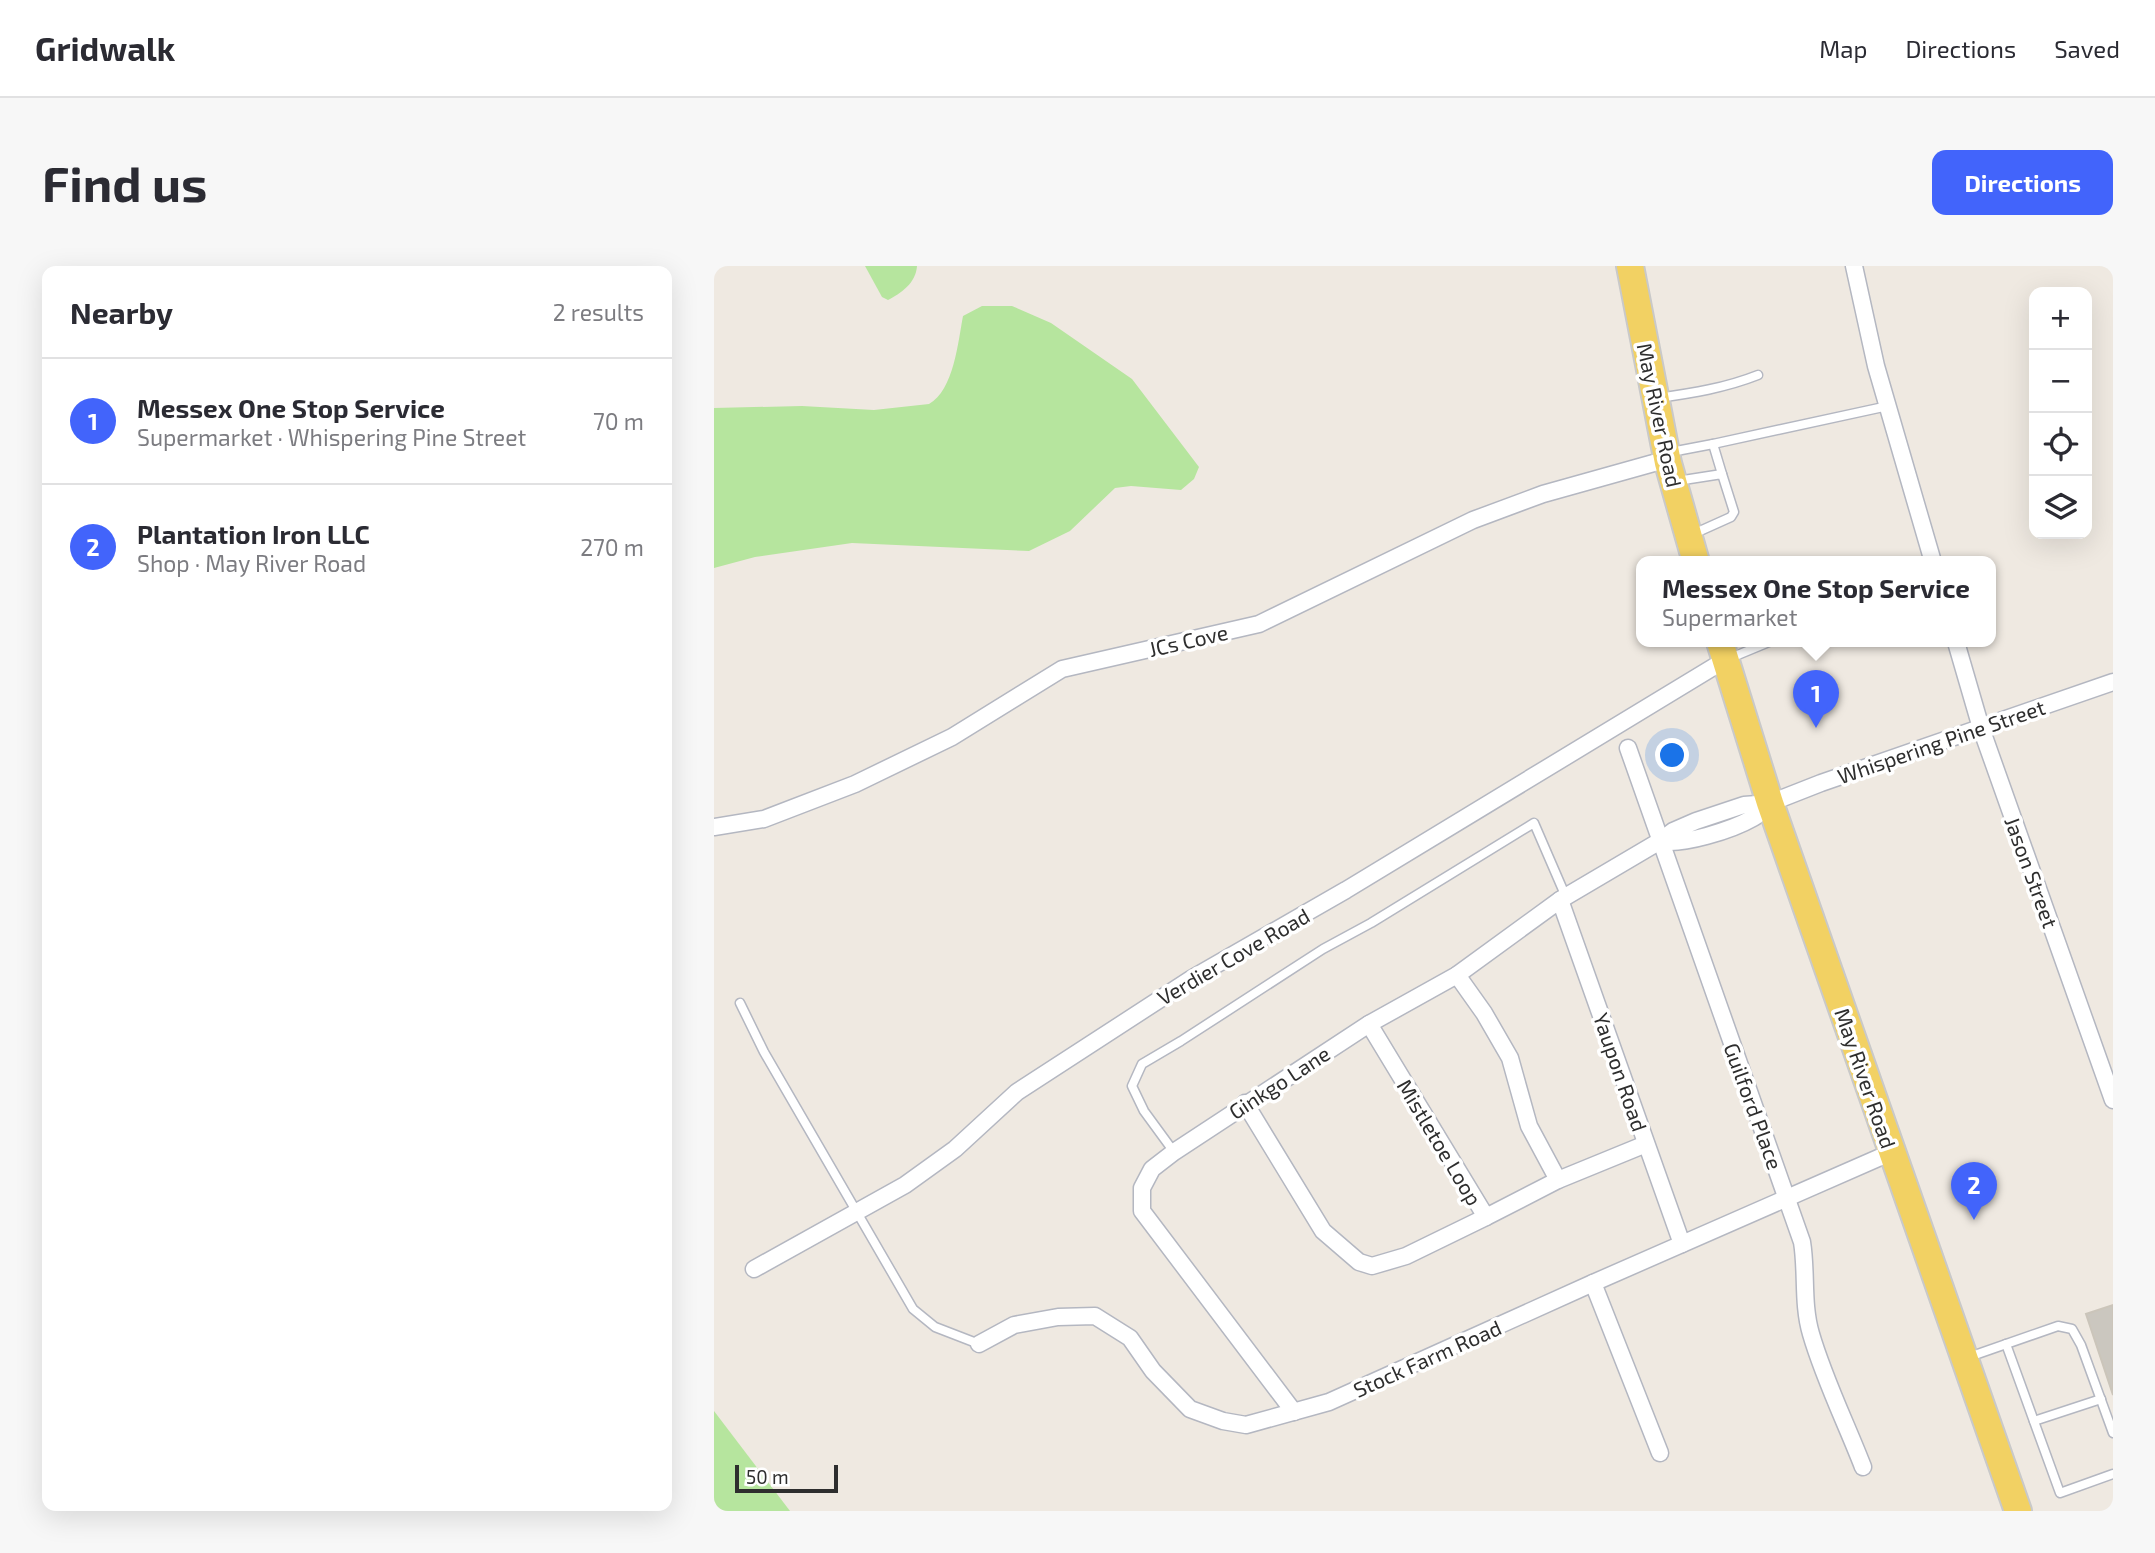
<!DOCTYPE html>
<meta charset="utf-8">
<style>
body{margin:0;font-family:"Exo 2",sans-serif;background:#f7f7f7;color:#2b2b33}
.controls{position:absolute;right:21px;top:21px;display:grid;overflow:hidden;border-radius:14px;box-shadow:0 7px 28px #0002}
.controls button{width:63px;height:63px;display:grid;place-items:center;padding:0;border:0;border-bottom:2px solid #e1e1e2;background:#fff;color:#2b2b33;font:35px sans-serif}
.scale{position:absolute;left:21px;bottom:18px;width:103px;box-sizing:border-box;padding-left:7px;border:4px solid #2e2e2e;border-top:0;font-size:19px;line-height:24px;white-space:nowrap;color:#2e2e2e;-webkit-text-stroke:5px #fff;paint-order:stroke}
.you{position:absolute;left:959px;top:490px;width:24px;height:24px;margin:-18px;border:5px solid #fff;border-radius:50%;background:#1a73e8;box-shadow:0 0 0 10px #1a73e833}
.badge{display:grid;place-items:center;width:46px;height:46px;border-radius:50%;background:#4264fb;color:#fff;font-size:23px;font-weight:700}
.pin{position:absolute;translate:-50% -58px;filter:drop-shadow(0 2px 4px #0008)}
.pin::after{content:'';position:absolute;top:37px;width:24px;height:21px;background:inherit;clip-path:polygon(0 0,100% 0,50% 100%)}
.popup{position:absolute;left:922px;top:290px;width:360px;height:91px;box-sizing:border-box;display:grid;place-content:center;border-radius:14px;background:#fff;filter:drop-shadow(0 2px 5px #0005);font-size:23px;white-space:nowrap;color:#7c7c81}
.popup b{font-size:26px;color:#2b2b33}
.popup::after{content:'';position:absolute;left:50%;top:100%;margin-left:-14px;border:14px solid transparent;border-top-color:#fff}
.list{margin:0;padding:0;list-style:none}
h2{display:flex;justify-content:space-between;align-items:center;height:91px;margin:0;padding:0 28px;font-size:30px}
h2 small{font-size:23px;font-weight:400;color:#7c7c81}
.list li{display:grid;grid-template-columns:46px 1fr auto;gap:21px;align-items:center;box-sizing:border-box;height:126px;padding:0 28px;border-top:2px solid #e1e1e2}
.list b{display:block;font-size:26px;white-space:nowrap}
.list p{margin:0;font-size:23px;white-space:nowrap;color:#7c7c81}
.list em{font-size:23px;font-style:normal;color:#7c7c81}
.icon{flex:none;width:38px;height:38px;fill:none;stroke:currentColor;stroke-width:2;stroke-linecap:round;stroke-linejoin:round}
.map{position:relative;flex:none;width:1399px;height:1245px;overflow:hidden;border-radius:14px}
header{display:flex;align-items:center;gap:42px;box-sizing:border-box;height:98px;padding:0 35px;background:#fff;border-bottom:2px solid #e1e1e2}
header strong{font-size:33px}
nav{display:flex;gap:38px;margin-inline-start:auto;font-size:24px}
.intro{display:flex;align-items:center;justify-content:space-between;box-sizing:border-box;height:168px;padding:0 42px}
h1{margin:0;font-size:49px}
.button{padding:18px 32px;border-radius:14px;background:#4264fb;color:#fff;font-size:24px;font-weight:700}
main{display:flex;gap:42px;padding:0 42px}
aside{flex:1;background:#fff;border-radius:14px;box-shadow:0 7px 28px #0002}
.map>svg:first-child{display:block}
</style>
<header>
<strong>Gridwalk</strong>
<nav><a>Map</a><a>Directions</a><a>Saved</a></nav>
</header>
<div class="intro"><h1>Find us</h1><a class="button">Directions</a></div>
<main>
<aside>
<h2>Nearby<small>2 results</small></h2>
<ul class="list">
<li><span class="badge">1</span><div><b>Messex One Stop Service</b><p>Supermarket · Whispering Pine Street</p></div><em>70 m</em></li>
<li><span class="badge">2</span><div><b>Plantation Iron LLC</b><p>Shop · May River Road</p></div><em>270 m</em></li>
</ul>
</aside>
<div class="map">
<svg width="1399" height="1245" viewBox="0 0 1399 1245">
<rect width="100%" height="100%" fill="#efe9e1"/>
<g fill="#b6e59e">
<path d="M151,0H203C202,17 187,27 174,34L168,31Z"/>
<path d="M268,40H298L337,57L418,113L485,201L480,213L467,224L417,220L401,222L356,265L315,285L138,277L41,291L0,302V142L88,140L160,144L215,138C240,124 244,76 249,50Z"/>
<polygon points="0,1145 76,1245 0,1245"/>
</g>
<polygon fill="#cbc7bf" stroke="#cbc5ba" stroke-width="2" points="1399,1039 1399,1129 1372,1048"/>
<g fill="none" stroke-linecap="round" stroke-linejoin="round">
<defs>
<g id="lane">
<path d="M944,132C979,127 1011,122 1044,109"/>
<polyline points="999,178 1174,140"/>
<polyline points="957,186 999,178 1008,208"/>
<polyline points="963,215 1008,208 1020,246 1017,251 977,269"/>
<polyline points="1014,393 1055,376"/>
<polyline points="26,737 50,786 199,1043 221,1061 265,1078"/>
<polyline points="460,886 430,845 418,820 428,798 467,775 609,683 657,657 820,557 852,631"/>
<polyline points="1292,1078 1346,1227 1399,1208"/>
<polyline points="1255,1091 1344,1060 1358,1063 1367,1079 1399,1167"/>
<polyline points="1320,1155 1387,1133"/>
</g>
<g id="street">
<polyline points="1140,0 1162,100 1219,296"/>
<polyline points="1242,376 1267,462 1399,834"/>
<path d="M914,482L1088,976C1093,1006 1088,1038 1097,1068C1110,1113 1132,1157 1149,1201"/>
<path d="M1056,537C1051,542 1045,549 1039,552C1018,564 968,580 946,575L959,565L982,555L1030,539L1056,537L1107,517L1399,416"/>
<polyline points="0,561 50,553 141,518 238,471 348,403 545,358 759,254 829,228 954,193"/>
<polyline points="846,634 968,978"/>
<polyline points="743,709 770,747 796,792 815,860 844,914"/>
<polyline points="655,758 772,951 844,914 932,878"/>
<polyline points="531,837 609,965 645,996 658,1000 692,990 772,951"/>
<polyline points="40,1003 191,919 241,883 303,826 477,713 632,624 1011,394"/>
<polyline points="879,1017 946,1187"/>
<polyline points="265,1078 300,1059 344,1051 381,1050 416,1072 439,1105 476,1143 509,1155 532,1159 615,1136 879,1017 1178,886"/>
<polyline points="580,1146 428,945 428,922 438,903 460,886 655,758 743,709 846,634 946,575"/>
</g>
<g id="primary">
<polyline points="916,0 954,197 982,296"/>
<polyline points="1006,376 1056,537 1304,1245"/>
</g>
</defs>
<use href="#lane" stroke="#b4b7c1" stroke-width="11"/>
<use href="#street" stroke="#b4b7c1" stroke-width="19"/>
<use href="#primary" stroke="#c9c9c9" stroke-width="30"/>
<use href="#lane" stroke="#fff" stroke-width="8"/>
<use href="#street" stroke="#fff" stroke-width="16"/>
<use href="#primary" stroke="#f2d163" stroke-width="26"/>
</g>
<g text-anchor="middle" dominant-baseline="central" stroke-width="7" stroke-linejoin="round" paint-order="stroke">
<g font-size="21" fill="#2e2e2e" stroke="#fff">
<text transform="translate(946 149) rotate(78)">May River Road</text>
<text transform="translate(474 374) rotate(-13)">JCs Cove</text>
<text transform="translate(1227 475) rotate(-19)">Whispering Pine Street</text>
<text transform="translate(1318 606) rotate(70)">Jason Street</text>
<text transform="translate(519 690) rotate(-30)">Verdier Cove Road</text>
<text transform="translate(907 806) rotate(71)">Yaupon Road</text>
<text transform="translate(1152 812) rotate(71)">May River Road</text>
<text transform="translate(565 816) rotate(-33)">Ginkgo Lane</text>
<text transform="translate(1040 840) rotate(70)">Guilford Place</text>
<text transform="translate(726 876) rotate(59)">Mistletoe Loop</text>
<text transform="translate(713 1092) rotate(-24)">Stock Farm Road</text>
</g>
</g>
</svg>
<div class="controls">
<button>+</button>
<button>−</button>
<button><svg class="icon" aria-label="locate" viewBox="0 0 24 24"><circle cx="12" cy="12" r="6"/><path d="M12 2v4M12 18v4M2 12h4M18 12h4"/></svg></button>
<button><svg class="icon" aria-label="layers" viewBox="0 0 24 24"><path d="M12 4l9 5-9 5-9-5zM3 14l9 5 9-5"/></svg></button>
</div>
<div class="scale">50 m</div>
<div class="you"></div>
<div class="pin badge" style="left:1102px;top:462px">1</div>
<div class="popup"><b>Messex One Stop Service</b>Supermarket</div>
<div class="pin badge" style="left:1260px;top:954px">2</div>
</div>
</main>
